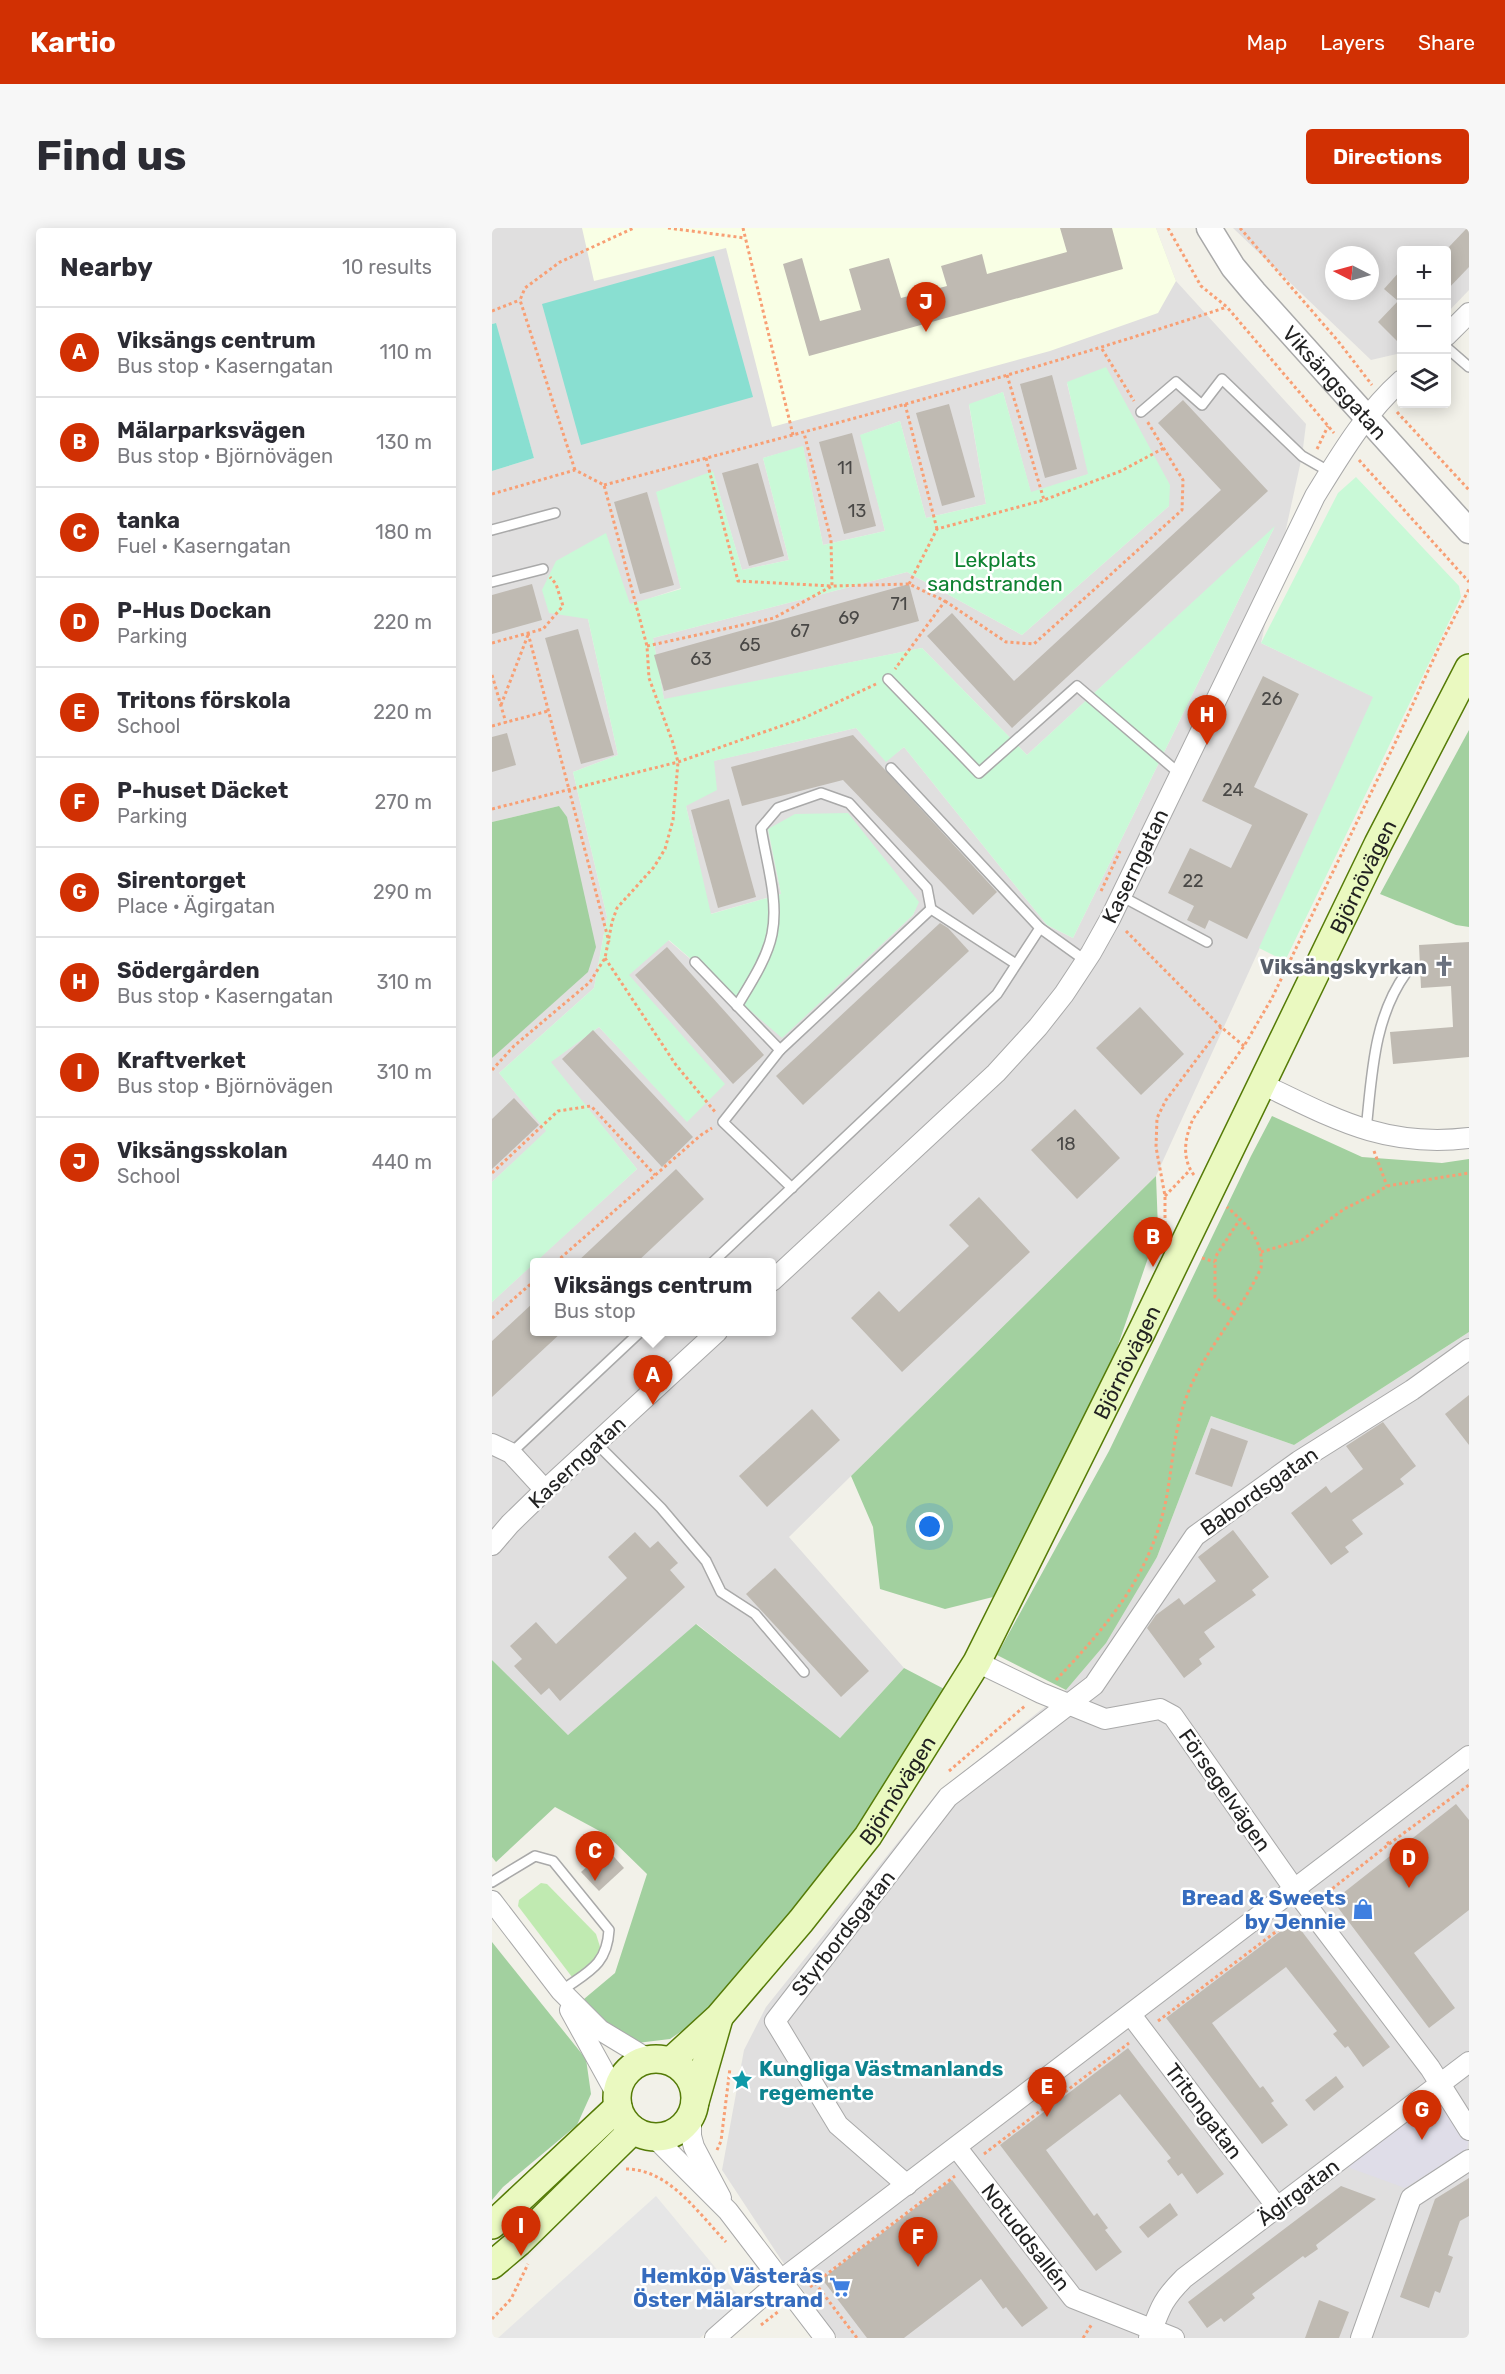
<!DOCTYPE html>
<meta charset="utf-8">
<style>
body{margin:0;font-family:Rubik,sans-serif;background:#f7f7f7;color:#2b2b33}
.controls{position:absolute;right:18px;top:18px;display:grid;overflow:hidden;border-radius:6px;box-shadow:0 3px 15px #0003}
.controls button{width:54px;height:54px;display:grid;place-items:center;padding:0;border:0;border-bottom:2px solid #e1e1e2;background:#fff;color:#2b2b33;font:30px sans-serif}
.compass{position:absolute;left:833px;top:18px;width:54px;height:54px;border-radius:50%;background:#fff;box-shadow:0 3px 15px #0003;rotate:276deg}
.you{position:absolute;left:438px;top:1299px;width:21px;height:21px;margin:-15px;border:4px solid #fff;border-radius:50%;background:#1a73e8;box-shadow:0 0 0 9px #1a73e833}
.badge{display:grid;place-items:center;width:39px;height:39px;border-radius:50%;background:#d13003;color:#fff;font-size:20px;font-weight:700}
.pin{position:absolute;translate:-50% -50px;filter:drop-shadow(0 2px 3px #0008)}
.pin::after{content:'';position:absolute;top:32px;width:21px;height:18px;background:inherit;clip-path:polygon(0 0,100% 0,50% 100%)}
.popup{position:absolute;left:38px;top:1030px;width:246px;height:78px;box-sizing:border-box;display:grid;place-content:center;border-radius:6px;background:#fff;filter:drop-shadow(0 2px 4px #0005);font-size:20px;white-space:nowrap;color:#7c7c81}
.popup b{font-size:22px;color:#2b2b33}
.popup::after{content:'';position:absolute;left:50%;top:100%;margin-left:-12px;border:12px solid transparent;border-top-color:#fff}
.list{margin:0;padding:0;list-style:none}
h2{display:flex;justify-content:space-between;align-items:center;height:78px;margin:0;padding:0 24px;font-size:26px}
h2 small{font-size:20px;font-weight:400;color:#7c7c81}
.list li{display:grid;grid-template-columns:39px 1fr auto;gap:18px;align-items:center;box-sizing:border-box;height:90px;padding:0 24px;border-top:2px solid #e1e1e2}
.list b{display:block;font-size:22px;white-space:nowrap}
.list p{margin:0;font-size:20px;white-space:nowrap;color:#7c7c81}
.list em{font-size:20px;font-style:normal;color:#7c7c81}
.icon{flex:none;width:33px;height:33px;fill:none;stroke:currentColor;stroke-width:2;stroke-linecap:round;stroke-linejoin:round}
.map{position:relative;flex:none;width:977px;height:2110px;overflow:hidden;border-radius:6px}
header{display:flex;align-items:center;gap:36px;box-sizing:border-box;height:84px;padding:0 30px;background:#d13003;color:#fff}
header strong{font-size:28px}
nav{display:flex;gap:33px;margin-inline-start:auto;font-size:21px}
.intro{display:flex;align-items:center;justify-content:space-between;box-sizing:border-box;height:144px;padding:0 36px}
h1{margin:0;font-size:42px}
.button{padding:15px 27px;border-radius:6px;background:#d13003;color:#fff;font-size:21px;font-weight:700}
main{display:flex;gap:36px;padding:0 36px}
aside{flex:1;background:#fff;border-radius:6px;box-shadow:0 3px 15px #0003}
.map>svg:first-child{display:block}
</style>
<header>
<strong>Kartio</strong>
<nav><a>Map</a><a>Layers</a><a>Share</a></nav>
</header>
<div class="intro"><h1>Find us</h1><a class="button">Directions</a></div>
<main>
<aside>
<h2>Nearby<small>10 results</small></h2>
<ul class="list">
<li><span class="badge">A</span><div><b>Viksängs centrum</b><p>Bus stop · Kaserngatan</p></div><em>110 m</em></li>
<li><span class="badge">B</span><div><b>Mälarparksvägen</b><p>Bus stop · Björnövägen</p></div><em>130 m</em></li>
<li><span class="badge">C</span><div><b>tanka</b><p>Fuel · Kaserngatan</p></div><em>180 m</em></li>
<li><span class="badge">D</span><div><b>P-Hus Dockan</b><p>Parking</p></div><em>220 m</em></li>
<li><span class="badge">E</span><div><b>Tritons förskola</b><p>School</p></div><em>220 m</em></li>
<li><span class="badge">F</span><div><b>P-huset Däcket</b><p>Parking</p></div><em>270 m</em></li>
<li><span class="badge">G</span><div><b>Sirentorget</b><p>Place · Ägirgatan</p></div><em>290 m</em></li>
<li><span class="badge">H</span><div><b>Södergården</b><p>Bus stop · Kaserngatan</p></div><em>310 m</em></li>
<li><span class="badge">I</span><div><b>Kraftverket</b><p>Bus stop · Björnövägen</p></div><em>310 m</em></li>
<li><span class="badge">J</span><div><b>Viksängsskolan</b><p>School</p></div><em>440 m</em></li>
</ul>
</aside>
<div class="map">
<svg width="977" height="2110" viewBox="0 0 977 2110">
<rect width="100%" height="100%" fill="#f2f1e9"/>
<g fill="#e0dfdf" fill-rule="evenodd">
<polygon points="0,0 664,0 684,53 814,196 810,228 769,415 882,469 664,948 297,1309 412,1440 348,1510 205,1396 76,1507 0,1432 0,1074 42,1035 42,1104 280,1104 280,1034 43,1034 145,941 58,834 107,799 195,893 232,856 136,747 176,712 290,809 421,687 426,674 276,601 289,666 218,686 194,578 221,533 364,500 394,533 412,519 555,697 581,710 782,300 535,527 430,420 172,472 161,410 415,344 530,407 677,278 575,155 597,246 539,265 511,164 477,177 494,276 434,290 408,193 369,207 393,303 331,317 311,219 271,230 297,332 250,342 221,244 165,264 189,360 96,391 126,527 81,544 115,689 102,760 7,845 55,903 0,954 0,830 4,825 75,590 67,578 0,594 0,243 42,230 3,95 0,96"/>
<path d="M741,0H977V62L955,85L954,22H910L909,125L879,132ZM842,27H878V63H842Z"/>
<polygon points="977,1104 977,2110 345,2110 288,2030 230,1942 252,1822 274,1779 446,1564 574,1462 665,1329 719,1188 802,1217"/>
</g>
<polygon fill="#f9ffe5" points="90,0 664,0 684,53 666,85 558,123 280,199 234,20 102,53"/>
<polygon fill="#c0eab1" points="49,1655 55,1656 104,1706 109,1722 105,1732 80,1749 26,1678 27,1672"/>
<g fill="#a2d09f">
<polygon points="977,502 977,699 964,697 888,666"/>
<polygon points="67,578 75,589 104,719 96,744 0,830 0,594"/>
<polygon points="780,888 870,929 950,935 977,931 977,1104 802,1217 719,1188 665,1329 614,1415 574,1462 505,1427 617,1223 759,928"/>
<polygon points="664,948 666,1001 615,1149 505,1368 453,1381 388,1361 381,1299 359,1248"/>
<polygon points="204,1396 348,1510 412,1440 456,1463 425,1516 297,1697 206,1792 178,1811 145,1815 126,1805 92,1771 123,1745 155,1646 115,1607 63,1579 4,1634 0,1629 0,1432 76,1507"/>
<polygon points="0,1714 94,1831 99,1866 85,1897 11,1959 0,1972"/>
</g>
<g fill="#c9f9d7">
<polygon points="614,139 678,257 677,278 530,407 415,344 161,410 172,471 430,420 535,527 783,298 581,710 555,697 412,519 394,534 364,500 222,533 225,562 194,578 219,686 289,666 276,601 303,586 356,585 427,674 421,687 290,810 177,712 137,747 233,856 195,894 107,799 59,834 145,941 0,1074 0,954 54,903 7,845 102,760 115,689 81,544 126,527 96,391 57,385 50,362 64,333 114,305 138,376 189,361 164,264 221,243 250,342 297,332 271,230 311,218 331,317 393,303 368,207 408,193 434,290 494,276 477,176 511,164 539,264 596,246 575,154"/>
<polygon points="864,249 967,358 969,369 793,733 767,720 881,469 769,415 846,265"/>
</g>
<g fill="#89dfd1">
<polygon points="222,28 261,169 89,217 50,76"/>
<polygon points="4,95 42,230 0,243 0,96"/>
</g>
<polygon fill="#e6e6e6" points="164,1968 251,2073 208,2110 6,2110"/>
<polygon fill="#dfdde8" points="943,1866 977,1911 975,1921 913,1960 858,1940 853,1935"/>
<g fill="#bfbab2">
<polygon points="568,0 620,0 631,41 317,128 291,36 310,30 328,93 369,82 357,41 397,30 409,70 455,58 449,38 490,26 495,46 575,24"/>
<polygon points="975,0 977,0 977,39 954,63 954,22"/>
<polygon points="909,42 909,117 886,94 906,73 892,61"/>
<polygon points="560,147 585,241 553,250 528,156"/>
<polygon points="691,172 776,263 520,500 435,408 460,385 522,453 729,262 666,195"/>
<polygon points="457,176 483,269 450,278 424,185"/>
<polygon points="360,205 384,298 352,306 327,214"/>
<polygon points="266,235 292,328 257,338 230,245"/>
<polygon points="155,264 182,357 148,366 122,274"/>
<polygon points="40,356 50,392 0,406 0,367"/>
<polygon points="417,356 427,393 172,463 162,427"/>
<polygon points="86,401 122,527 89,536 53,410"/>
<polygon points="771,448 807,466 762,559 816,586 755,711 717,692 713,701 695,692 702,678 676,665 698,620 739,640 760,597 710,573"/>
<polygon points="15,505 24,537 0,544 0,509"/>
<polygon points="361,507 505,664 481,687 351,552 250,578 239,539"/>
<polygon points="237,571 264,669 226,680 199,582"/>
<polygon points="448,695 456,700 477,723 311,877 284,848"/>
<polygon points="977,714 977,829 901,836 898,804 961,799 959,758 929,760 927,717"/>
<polygon points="175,719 272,827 241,856 143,747"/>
<polygon points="648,779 692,826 649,867 604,820"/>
<polygon points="101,802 201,909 170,939 70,831"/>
<polygon points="22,870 47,897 0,941 0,891"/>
<polygon points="583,881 628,930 585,971 539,922"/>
<polygon points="184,941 212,971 144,1035 84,1035"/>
<polygon points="487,969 538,1024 410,1144 359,1090 387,1063 407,1084 477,1018 457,997"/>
<polygon points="42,1074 42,1104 70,1104 0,1169 0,1113"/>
<polygon points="977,1167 977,1217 953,1186"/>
<polygon points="320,1181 348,1212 275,1279 247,1248"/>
<polygon points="891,1194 924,1238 908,1251 912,1256 860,1292 871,1306 853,1319 857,1324 839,1337 799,1285 834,1258 839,1265 871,1241 854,1218"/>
<polygon points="719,1200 756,1213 740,1259 703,1246"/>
<polygon points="741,1302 777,1349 760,1362 764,1367 712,1404 723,1419 707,1431 710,1436 692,1450 655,1400 664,1387 687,1370 692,1377 724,1353 706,1329"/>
<polygon points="143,1304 158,1320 166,1313 186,1335 178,1342 193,1359 68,1473 57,1460 49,1467 22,1438 30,1431 18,1418 44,1394 64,1416 135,1350 116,1329"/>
<polygon points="283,1340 377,1443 349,1469 254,1366"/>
<polygon points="964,1576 977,1592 977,1682 922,1725 963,1780 937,1800 841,1673"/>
<polygon points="115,1621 132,1640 107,1663 89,1644"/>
<polygon points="802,1693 898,1819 871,1839 856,1818 853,1820 841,1806 845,1803 794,1739 720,1795 768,1860 771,1858 782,1873 779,1875 796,1897 770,1916 674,1790"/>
<polygon points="636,1820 732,1946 705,1966 690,1945 686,1948 675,1933 679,1930 628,1866 580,1902 554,1922 602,1988 605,1985 616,2000 613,2002 630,2024 604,2043 508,1917"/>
<polygon points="844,1848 852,1859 822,1883 813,1872"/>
<polygon points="977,1950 977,1988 968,1993 956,2027 961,2029 948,2065 943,2063 937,2080 908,2069 943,1971"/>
<polygon points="460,1952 556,2080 530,2099 514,2079 511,2081 489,2051 412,2110 375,2110 330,2051"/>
<polygon points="849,1958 884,1971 824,2017 826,2021 813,2030 811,2028 760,2066 763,2070 732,2094 729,2090 715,2100 696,2074"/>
<polygon points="678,1975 686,1987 656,2010 647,1999"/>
<polygon points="827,2072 857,2084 847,2110 813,2110"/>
</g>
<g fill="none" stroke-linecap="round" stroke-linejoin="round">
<defs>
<g id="service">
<polyline points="954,119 977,139"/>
<polyline points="649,184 684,154 710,177 730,151 810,228 838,244"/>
<polyline points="0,302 63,285"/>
<polyline points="0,354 51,341"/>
<polyline points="396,451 487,545 585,458 688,546"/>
<polyline points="629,668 715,714"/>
<polyline points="548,700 594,733"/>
<polyline points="203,734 288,822 231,894 300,960"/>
<path d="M245,778C258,756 275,731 280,706C287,672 274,633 269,600L286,580L329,565L357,575L435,660L439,681"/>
<polyline points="288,822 439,681 524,736"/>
<path d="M874,902C880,848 881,791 914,745"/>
<polyline points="221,1034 505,766 548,700 399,540"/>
<polyline points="104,1215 169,1280 214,1333 229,1364 263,1386 312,1444"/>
<polyline points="19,1225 148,1104"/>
<path d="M0,1654L43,1628L61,1633L117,1702C115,1738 95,1744 69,1763"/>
</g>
<g id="minor">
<polyline points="954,108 977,85"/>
<path d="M770,856C843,891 893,920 977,910"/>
<path d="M280,1053L504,845L546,799L572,766L599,725L618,691L823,268C849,226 873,185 910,152"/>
<polyline points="0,1216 19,1225 53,1262"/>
<polyline points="0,1317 18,1296 53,1262 225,1104"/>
<polyline points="485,1434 549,1465 613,1491 668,1481 681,1488 803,1662 938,1840 977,1902"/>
<polyline points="0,1673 69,1763 108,1802 156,1831"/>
<polyline points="78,1782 125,1867"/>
<polyline points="639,1787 785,1979"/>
<polyline points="199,1888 199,1908 202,1919 229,1970"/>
<polyline points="162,1909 236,1983 333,2110"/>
<polyline points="465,1920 581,2070 682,2110"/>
<polyline points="415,1957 346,1897 283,1793 456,1569 602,1457 703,1308 807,1233 920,1162 977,1121"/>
<polyline points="223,2110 289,2052 977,1528"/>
<path d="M657,2110C668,2081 669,2073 692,2050L977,1834"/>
<polyline points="869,2110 919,1970 977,1932"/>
</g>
<g id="tertiary">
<path id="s1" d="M717,0L741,39L762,64L977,303"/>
</g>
<g id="secondary">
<circle cx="164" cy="1870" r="39"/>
<path id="s2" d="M179,1833L227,1789L309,1693L376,1608L485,1434L650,1103L886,616L977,440"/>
<polyline points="203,1874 227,1790"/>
<polyline points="0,1997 126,1879"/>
<polyline points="0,2037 26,2015 141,1902"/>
</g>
</defs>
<use href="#service" stroke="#a9a9a9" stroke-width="12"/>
<use href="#minor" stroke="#a9a9a9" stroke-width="22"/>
<use href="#tertiary" stroke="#a9a9a9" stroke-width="27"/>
<use href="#secondary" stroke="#557b07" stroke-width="30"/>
<g stroke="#f89f74" stroke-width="3" stroke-dasharray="3 3" stroke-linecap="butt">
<polyline points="176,0 253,10"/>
<polyline points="251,0 301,207"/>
<polyline points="676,0 709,58 735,79 842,205"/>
<polyline points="748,0 846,113 880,157"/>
<polyline points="0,83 28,72"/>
<polyline points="610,121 642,173"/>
<polyline points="515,147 552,272"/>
<polyline points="413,176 445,301"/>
<polyline points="905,184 977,262"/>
<polyline points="825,221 836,198"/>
<polyline points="214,230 246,353 340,358 339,312 312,205"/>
<polyline points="867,232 977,354"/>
<polyline points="83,242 28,72 33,60 68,34 142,0"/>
<path d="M112,257C321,202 530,147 735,79"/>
<polyline points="0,266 83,242 112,257 155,418 157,450 181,515 186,534 181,592 173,621 162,639 125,680 120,694 113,730 98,754 22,818 0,842"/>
<polyline points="417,356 445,301 552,272 629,243 672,220"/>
<polyline points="453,373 514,414 542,416 690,282 691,252 655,193"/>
<polyline points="36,405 117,714"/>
<polyline points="0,415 51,401 71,378 64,356 58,349"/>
<polyline points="155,418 282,390 340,358 417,356 453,373 403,441"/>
<polyline points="0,447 14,495"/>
<polyline points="9,477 36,407"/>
<polyline points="0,498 56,483"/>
<polyline points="0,581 186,534 312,490 384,456"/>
<polyline points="609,663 628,623"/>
<polyline points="634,703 729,799 752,818"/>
<polyline points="113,730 184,837 224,885"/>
<polyline points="882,923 895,958"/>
<polyline points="0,945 66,883 99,878 163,947"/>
<path d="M702,947C689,930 693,909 701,891L752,818L780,770L905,511L947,419L977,361"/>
<polyline points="673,968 698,942"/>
<polyline points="673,1002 673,968 664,919 665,890 674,872 729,799"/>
<polyline points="769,1024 810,1012 852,981 881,967 895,958 977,945"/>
<polyline points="710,1030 723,1034"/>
<polyline points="64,1034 209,907 220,900"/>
<polyline points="742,1085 723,1069 723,1034 724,1028 748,991"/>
<polyline points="0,1090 42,1053"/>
<path d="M564,1452C616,1397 658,1348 674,1272C681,1236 681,1206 694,1170C711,1123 748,1086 769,1040C772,1012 755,997 735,979"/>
<polyline points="457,1543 534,1477"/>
<polyline points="897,1616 977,1557"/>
<polyline points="831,1668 897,1616 894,1612"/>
<polyline points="666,1793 802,1690"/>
<polyline points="225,1922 229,1913 238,1840"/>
<polyline points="492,1926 637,1815"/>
<path d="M134,1941C177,1941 206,1985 234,2014"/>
<polyline points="323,2055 365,2110"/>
<polyline points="318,2059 463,1948"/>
<polyline points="0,2091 19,2071 36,2036"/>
<polyline points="269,2097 287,2083"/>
<polyline points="591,2110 600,2096"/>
</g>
<use href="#service" stroke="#fff" stroke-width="9"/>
<use href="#minor" stroke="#fff" stroke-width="20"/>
<use href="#tertiary" stroke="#fff" stroke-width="24"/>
<use href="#secondary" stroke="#eaf9c0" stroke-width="27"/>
</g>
<defs>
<symbol id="church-bare" viewBox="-9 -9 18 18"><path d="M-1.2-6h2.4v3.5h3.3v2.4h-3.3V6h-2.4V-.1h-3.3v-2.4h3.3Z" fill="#6b7280" stroke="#fff" stroke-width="2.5" paint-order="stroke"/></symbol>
<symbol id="shop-bare" viewBox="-9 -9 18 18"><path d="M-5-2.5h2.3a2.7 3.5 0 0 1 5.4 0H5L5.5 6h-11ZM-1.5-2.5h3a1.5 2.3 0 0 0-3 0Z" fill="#3f7fe0" stroke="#fff" stroke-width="2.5" paint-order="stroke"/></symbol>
<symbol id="sight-bare" viewBox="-9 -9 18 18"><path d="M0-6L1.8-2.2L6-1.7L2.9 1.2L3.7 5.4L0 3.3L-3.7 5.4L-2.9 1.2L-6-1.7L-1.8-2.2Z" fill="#0f9aa8" stroke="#fff" stroke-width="2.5" paint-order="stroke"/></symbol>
<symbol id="supermarket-bare" viewBox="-9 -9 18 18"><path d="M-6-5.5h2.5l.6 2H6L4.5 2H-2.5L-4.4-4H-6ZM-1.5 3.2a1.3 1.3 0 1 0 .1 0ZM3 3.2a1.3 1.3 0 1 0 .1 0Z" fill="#3f7fe0" stroke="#fff" stroke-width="2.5" paint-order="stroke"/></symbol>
</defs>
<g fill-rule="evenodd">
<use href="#church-bare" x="937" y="723" width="30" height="30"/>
<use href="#shop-bare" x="856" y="1666" width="30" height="30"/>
<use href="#sight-bare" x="235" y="1837" width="30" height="30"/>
<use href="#supermarket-bare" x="333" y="2044" width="30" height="30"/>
</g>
<g text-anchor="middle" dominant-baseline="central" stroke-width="5" stroke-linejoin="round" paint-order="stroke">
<g font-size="18" fill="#494846">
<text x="353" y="240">11</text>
<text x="365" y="283">13</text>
<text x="407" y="376">71</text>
<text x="357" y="390">69</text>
<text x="308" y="403">67</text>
<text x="258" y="417">65</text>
<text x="209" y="431">63</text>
<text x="780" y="471">26</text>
<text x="741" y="562">24</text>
<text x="701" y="653">22</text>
<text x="574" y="916">18</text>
</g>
<g font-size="21" fill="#222" stroke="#fff">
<text stroke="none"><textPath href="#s1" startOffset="200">Viksängsgatan</textPath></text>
<text transform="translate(643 638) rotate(-64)">Kaserngatan</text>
<text stroke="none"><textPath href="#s2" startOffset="1380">Björnövägen</textPath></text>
<text stroke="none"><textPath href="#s2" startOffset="840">Björnövägen</textPath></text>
<text transform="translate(85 1234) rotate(-43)">Kaserngatan</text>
<text transform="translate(767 1263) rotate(-35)">Babordsgatan</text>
<text stroke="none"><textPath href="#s2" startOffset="354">Björnövägen</textPath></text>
<text transform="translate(733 1562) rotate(55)">Försegelvägen</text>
<text transform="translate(351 1705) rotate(-52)">Styrbordsgatan</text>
<text transform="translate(712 1883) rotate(53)">Tritongatan</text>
<text transform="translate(806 1964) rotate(-37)">Ägirgatan</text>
<text transform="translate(534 2009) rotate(52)">Notuddsallén</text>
</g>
<g font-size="21" fill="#0e8231" stroke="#fff">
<text x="503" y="331">Lekplats<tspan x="503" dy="24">sandstranden</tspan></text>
</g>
<g font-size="21" font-weight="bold" fill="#5b616d" stroke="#fff" text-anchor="end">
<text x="935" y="738">Viksängskyrkan</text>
</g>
<g font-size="21" font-weight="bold" fill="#366cbe" stroke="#fff" text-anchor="end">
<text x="854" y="1669">Bread &amp; Sweets<tspan x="854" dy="24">by Jennie</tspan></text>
<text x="331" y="2047">Hemköp Västerås<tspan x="331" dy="24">Öster Mälarstrand</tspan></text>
</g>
<g font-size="21" font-weight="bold" fill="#0d838f" stroke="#fff" text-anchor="start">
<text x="267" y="1840">Kungliga Västmanlands<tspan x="267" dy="24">regemente</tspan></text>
</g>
</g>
</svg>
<div class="controls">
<button>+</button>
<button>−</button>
<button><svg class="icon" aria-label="layers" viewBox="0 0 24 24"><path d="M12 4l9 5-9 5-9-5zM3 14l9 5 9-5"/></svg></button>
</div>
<svg class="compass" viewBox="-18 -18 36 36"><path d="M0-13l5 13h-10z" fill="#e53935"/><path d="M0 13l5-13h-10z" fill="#7c7c81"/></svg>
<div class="you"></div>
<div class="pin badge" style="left:161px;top:1177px">A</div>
<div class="popup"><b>Viksängs centrum</b>Bus stop</div>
<div class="pin badge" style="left:661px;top:1039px">B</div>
<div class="pin badge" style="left:103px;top:1653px">C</div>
<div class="pin badge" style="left:917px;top:1660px">D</div>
<div class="pin badge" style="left:555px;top:1889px">E</div>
<div class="pin badge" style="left:426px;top:2039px">F</div>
<div class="pin badge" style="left:930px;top:1912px">G</div>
<div class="pin badge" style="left:715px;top:517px">H</div>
<div class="pin badge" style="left:29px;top:2028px">I</div>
<div class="pin badge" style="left:434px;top:104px">J</div>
</div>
</main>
